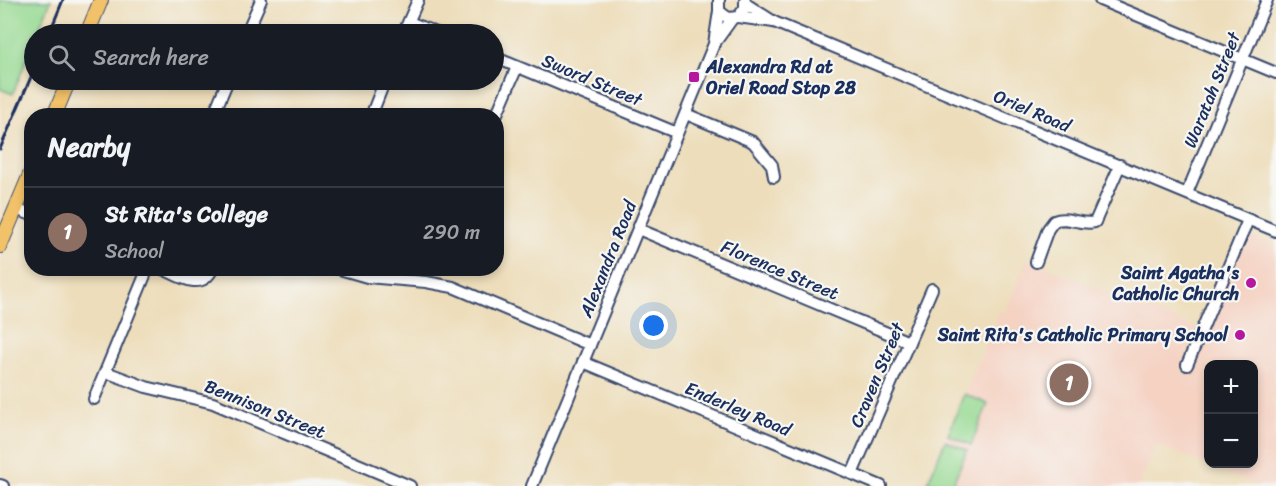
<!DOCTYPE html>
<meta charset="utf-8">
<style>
body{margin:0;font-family:Sriracha,sans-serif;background:#242831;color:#f1f3f6}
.controls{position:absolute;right:18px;bottom:18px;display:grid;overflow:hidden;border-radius:12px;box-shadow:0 3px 9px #0003}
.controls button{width:54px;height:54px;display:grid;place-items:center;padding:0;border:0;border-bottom:2px solid #363941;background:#171b24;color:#f1f3f6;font:30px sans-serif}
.you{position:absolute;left:654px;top:326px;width:21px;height:21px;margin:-15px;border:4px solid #fff;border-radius:50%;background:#1a73e8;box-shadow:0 0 0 9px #1a73e833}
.badge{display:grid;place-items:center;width:39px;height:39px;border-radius:50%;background:#2563eb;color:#fff;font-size:20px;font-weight:700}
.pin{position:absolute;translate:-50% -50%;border:3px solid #fff;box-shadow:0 2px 6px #0006}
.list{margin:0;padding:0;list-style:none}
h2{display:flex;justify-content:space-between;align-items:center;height:78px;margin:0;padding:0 24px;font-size:26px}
h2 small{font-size:20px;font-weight:400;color:#9ea1a6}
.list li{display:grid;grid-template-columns:39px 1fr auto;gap:18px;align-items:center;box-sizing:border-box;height:90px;padding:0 24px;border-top:2px solid #363941}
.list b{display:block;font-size:22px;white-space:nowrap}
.list p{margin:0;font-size:20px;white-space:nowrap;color:#9ea1a6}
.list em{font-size:20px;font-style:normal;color:#9ea1a6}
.icon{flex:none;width:33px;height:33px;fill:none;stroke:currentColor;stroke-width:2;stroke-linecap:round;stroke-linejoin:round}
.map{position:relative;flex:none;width:1276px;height:486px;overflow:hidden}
.search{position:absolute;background:#171b24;box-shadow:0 3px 9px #0003;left:24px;top:24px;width:480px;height:66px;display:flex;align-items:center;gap:15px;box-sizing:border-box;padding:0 21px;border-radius:33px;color:#9ea1a6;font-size:22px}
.panel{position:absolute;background:#171b24;box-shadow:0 3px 9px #0003;left:24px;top:108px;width:480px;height:168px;border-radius:24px}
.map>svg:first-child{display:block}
</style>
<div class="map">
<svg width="1276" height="486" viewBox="0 0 1276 486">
<rect width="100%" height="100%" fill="#f6f6f2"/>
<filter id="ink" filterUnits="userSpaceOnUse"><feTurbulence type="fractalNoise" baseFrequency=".0167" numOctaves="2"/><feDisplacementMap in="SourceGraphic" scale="12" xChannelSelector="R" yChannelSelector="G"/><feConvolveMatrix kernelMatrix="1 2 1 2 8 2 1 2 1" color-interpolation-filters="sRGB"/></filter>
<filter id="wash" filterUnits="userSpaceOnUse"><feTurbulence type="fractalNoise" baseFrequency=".008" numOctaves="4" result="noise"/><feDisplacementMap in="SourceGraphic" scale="24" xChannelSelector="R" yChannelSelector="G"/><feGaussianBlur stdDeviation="1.35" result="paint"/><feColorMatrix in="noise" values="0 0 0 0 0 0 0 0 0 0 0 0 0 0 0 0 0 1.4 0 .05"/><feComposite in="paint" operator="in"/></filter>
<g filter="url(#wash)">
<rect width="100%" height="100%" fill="#edddba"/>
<path fill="#f5d2c2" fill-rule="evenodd" d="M1246,234L1276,246V391L1271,402L1276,404V486H1258L1156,444L1139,486H927L999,311L1005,313L1027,259L1197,329L1180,371L1188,374ZM1208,364H1254V464H1208Z"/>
<g fill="#95d991" stroke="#588478" stroke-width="1.5">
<polygon points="0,0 51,0 37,34 34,34 34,40 13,94 0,89"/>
<polygon points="964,394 988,404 971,445 948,435"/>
<polygon points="945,441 967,450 952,486 939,486 928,482"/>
</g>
</g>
<g filter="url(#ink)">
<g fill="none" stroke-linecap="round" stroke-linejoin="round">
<defs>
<g id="minor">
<polyline points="1100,0 1276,73"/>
<polyline points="746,4 774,22 1276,231"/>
<polyline points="719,11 728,18 738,17 745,8 745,0"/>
<polyline points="738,17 774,22"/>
<polyline points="409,22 439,34"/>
<polyline points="246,34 261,0"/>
<polyline points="403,34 418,0"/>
<polyline points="714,44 732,19"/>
<polyline points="494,57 677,133"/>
<polyline points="686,114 753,142 772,165 774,177"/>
<polyline points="213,116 228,80"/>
<polyline points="371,116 385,80"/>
<polyline points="496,116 517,67"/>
<polyline points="1187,193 1267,0"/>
<polyline points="15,209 32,215"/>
<polyline points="638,229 909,342"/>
<path d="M1036,262L1048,229L1054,221C1068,215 1081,226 1095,222L1120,165"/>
<path d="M161,268C179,276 201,293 213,268"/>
<polyline points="336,268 367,277 426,282 453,287 590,345"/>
<polyline points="583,362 881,486"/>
<polyline points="1187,365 1248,220"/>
<polyline points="106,372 146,387 213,403 410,486"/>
<polyline points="94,399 148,268"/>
<polyline points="852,474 932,289"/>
<polyline points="0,485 3,486"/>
<polyline points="532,486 714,44 719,11 719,0"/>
</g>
<g id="major">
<polyline points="87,34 101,0"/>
<polyline points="54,116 69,80"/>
<polyline points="0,246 32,170"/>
</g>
</defs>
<use href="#minor" stroke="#3a496c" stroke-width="14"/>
<use href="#major" stroke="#3a496c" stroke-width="16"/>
<use href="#minor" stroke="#fff" stroke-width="10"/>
<use href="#major" stroke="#f2c26a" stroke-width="14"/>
<g stroke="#1b2f5e" stroke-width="3">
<polyline points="49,34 63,0"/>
<polyline points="0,149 34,70"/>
</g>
</g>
</g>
<g fill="#b5179e" stroke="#f6f6f2" stroke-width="2">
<rect x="688" y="71" width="12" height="12" rx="3"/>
<circle cx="1251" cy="283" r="6"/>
<circle cx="1240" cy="335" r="6"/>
</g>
<g text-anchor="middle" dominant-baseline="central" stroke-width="4.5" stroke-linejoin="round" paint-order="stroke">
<g font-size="18" font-weight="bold" fill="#1b2f5e" stroke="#f6f6f2" text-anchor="end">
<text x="706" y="67" text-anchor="start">Alexandra Rd at<tspan x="706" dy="21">Oriel Road Stop 28</tspan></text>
<text x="1239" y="273">Saint Agatha's<tspan x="1239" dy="21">Catholic Church</tspan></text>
<text x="1228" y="335">Saint Rita's Catholic Primary School</text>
</g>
<g font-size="18" fill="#1b2f5e" stroke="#f6f6f2">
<text transform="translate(592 80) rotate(23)">Sword Street</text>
<text transform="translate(1212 90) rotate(-68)">Waratah Street</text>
<text transform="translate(1032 111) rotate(23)">Oriel Road</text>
<text transform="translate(608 259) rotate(-68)">Alexandra Road</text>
<text transform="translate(780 270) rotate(23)">Florence Street</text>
<text transform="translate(877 375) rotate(-67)">Craven Street</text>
<text transform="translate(265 409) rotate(22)">Bennison Street</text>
<text transform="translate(738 409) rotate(23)">Enderley Road</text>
</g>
</g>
</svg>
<div class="controls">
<button>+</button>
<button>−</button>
</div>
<div class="you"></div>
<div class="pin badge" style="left:1069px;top:383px;background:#8d6e63">1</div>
<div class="search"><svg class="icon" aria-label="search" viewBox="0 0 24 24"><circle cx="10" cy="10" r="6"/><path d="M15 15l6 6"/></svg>Search here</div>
<section class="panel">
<h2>Nearby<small></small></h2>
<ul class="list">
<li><span class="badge" style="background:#8d6e63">1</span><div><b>St Rita's College</b><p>School</p></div><em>290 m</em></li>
</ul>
</section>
</div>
